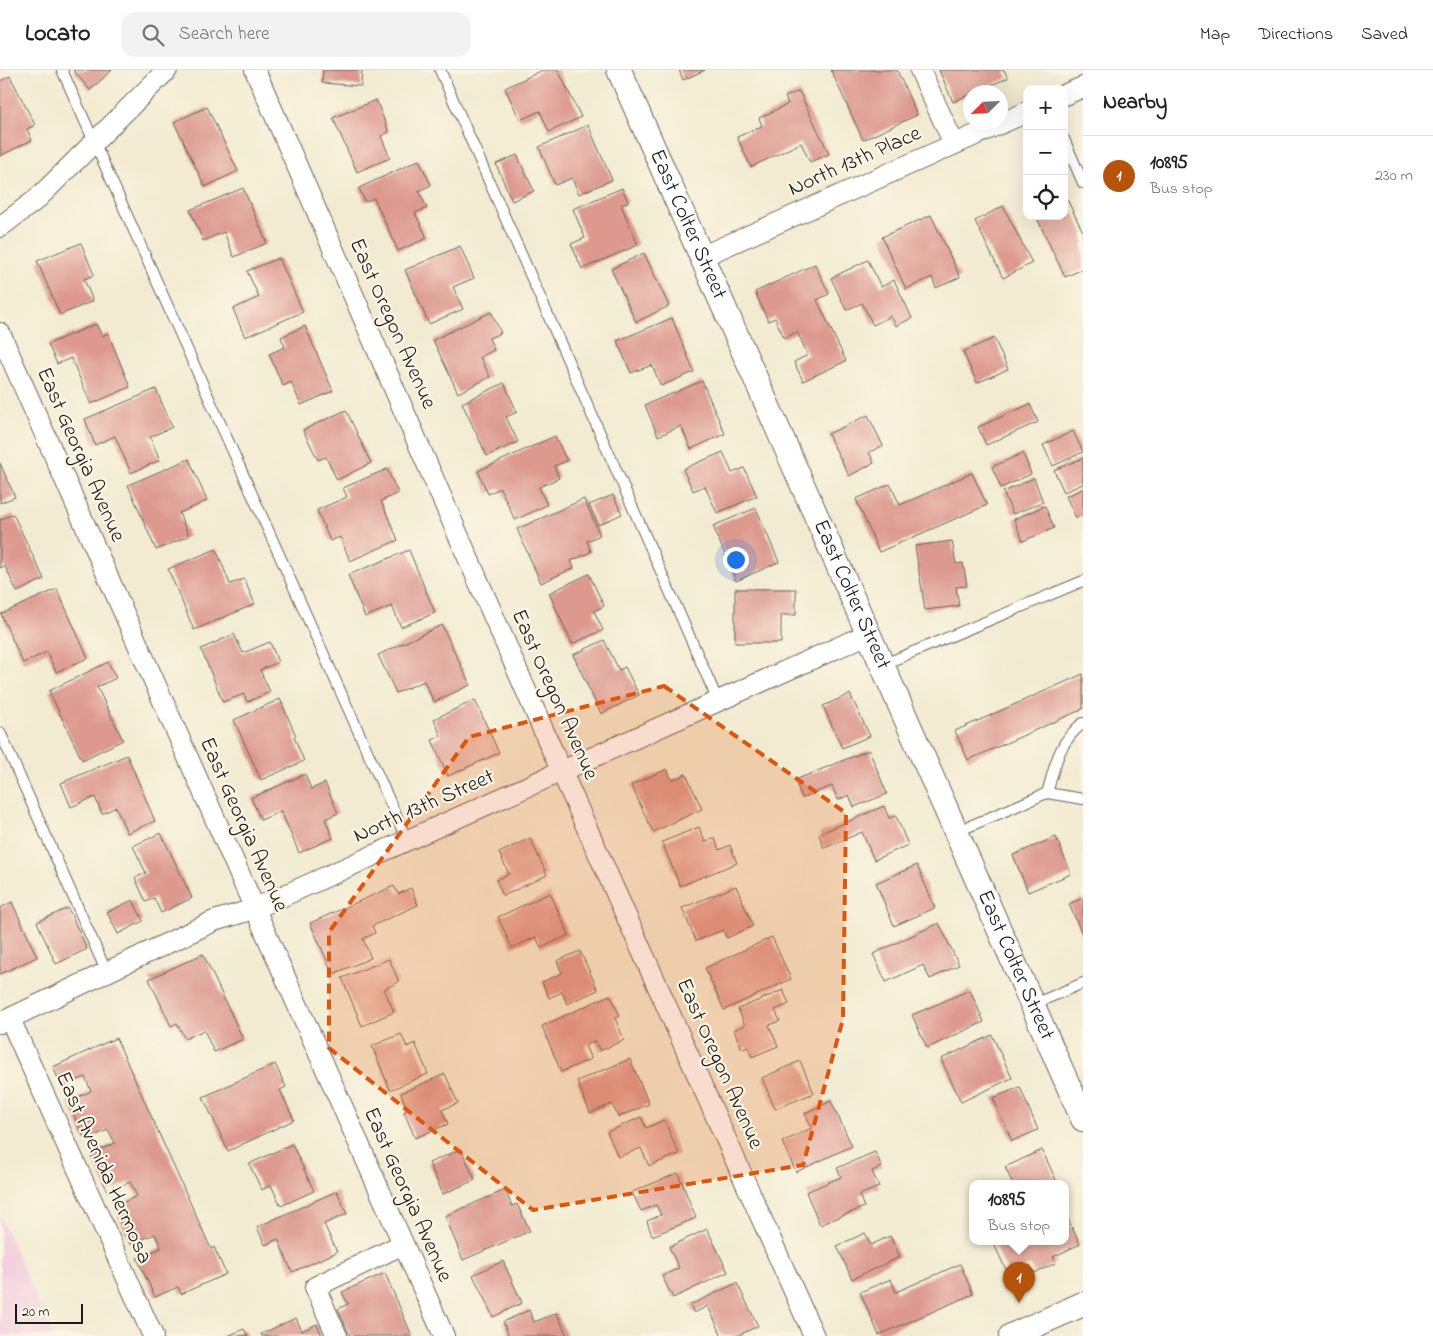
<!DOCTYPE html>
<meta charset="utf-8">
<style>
body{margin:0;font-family:"Indie Flower",sans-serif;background:#f2f2f2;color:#202124}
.controls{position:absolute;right:15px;top:15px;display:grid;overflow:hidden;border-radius:10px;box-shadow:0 5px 20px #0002}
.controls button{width:45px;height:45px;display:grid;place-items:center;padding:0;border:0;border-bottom:1px solid #e0e0e0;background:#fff;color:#202124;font:25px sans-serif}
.compass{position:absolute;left:963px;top:15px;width:45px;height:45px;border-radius:50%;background:#fff;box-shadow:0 5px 20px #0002;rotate:246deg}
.scale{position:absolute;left:15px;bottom:12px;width:68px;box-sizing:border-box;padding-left:5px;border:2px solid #1c1c1c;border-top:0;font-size:14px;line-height:18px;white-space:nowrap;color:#1c1c1c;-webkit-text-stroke:4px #fcf5e5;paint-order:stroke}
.you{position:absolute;left:735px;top:489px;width:18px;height:18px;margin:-12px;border:4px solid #fff;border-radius:50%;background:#1a73e8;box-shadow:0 0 0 8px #1a73e833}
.badge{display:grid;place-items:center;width:32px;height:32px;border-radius:50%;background:#b45309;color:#fff;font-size:16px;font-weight:700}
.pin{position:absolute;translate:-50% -41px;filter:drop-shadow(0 1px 2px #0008)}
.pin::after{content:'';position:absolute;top:26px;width:18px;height:15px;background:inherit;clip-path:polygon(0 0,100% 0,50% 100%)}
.popup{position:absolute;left:969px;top:1110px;width:100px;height:65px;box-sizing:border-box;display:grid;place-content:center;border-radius:10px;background:#fff;filter:drop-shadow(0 1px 4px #0005);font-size:16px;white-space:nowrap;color:#757577}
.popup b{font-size:19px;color:#202124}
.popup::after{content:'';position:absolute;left:50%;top:100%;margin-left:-10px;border:10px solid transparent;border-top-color:#fff}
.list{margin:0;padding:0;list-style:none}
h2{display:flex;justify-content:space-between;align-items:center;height:65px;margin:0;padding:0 20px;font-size:21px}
h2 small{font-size:16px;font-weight:400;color:#757577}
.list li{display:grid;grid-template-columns:32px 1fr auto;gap:15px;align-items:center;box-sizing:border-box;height:80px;padding:0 20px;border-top:1px solid #e0e0e0}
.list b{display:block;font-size:19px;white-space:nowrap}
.list p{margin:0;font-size:16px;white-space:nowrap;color:#757577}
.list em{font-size:16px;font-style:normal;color:#757577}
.icon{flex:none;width:28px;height:28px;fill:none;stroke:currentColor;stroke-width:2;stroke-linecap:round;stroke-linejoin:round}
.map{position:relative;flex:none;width:1083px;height:1266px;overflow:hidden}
header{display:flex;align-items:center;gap:30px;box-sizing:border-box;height:70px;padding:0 25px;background:#fff;border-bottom:1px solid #e0e0e0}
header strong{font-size:24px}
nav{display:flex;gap:28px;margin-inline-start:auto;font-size:18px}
.search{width:350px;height:45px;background:#f2f2f2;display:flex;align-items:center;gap:12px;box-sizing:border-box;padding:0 18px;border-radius:15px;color:#757577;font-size:19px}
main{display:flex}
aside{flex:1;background:#fff}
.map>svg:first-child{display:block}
</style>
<header>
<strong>Locato</strong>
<div class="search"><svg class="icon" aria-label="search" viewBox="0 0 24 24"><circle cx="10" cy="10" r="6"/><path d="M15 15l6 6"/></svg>Search here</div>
<nav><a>Map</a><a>Directions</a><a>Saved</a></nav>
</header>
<main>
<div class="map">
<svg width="1083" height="1266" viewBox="0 0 1083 1266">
<rect width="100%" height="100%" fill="#fcf5e5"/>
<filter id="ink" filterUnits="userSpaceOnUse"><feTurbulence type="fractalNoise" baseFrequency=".02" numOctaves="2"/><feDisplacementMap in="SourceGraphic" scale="10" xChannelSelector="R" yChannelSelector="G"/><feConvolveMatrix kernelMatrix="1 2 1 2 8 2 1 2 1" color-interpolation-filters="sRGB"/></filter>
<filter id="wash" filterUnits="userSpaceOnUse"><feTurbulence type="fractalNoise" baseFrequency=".0096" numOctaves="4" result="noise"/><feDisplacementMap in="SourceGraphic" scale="20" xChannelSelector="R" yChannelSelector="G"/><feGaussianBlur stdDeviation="1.12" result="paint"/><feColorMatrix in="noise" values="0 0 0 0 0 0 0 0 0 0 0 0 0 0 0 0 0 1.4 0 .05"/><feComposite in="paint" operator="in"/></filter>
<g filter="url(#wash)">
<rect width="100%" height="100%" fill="#f2ebd1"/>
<polygon fill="#f3cfdf" points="0,1146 53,1266 0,1266"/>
<g id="blocks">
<g fill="#dd998e">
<polygon points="73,0 112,0 90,20"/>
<polygon points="323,0 362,0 361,16 322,13"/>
<polygon points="543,0 558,0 581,47 549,62 540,41 520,50 505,18"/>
<polygon points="679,0 705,0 683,10"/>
<polygon points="831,0 897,0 917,45 863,70"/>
<polygon points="939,0 1004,0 1008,8 974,22 971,22 971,24 953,32"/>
<polygon points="10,6 35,55 27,59 32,70 0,86 0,11"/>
<polygon points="799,21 829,84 810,92 801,73 751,97 737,67 762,56 759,48 788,34 785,27"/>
<polygon points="376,30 389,62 381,66 390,88 357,102 333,48"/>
<polygon points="207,37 238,101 205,117 174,52"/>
<polygon points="588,55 612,110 579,124 572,108 555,115 539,77"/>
<polygon points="517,85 534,121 512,131 496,94"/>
<polygon points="419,90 431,115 419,121 427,138 415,143 427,168 398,181 374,128 365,132 359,118"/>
<polygon points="243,118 267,173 234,187 224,162 203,171 190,140"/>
<polygon points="622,118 628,132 621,135 638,175 582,199 571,174 585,168 573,139"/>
<polygon points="1064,123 1083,162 1083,199 1065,207 1036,146 1064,146"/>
<polygon points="1003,136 1032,193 1003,208 975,151"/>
<polygon points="931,145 960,207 936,218 932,207 906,219 882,167"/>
<polygon points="81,173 94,205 84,209 93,231 60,245 37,191"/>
<polygon points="460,176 474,208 453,217 463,239 429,254 405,200"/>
<polygon points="644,183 669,236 636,252 611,199"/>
<polygon points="279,188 303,242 245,267 233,239 259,227 247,201"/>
<polygon points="868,190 881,217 894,210 912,248 896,256 891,246 873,255 862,233 846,240 831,208"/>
<polygon points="815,194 829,224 817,230 846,291 803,311 794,292 808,285 797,262 784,268 775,248 768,251 755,222"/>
<polygon points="491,242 501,263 489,268 494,280 480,287 490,307 458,323 433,270"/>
<polygon points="672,248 694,302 661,316 652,295 631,303 617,271"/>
<polygon points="96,254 102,266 108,263 130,317 91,334 71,288 57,294 48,274"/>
<polygon points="305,256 333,321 301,335 291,312 283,316 269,284 285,277 281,267"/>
<polygon points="994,268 1008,299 977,313 963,282"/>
<polygon points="702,311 725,364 691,379 681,356 658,366 645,335"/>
<polygon points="504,313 517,342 506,347 518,372 487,386 462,333"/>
<polygon points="156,319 172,357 150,367 160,390 131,403 115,366 95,375 85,349"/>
<polygon points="1030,334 1038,352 986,375 978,357"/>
<polygon points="346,340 371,393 337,410 326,387 318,390 303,360"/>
<polygon points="868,345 883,376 869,382 874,393 849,406 828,364"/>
<polygon points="1073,361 1083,382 1053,396 1043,375"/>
<polygon points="555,366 567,391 554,396 559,408 539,417 547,435 515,450 500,418 488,424 478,401"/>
<polygon points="723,382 732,403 744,398 757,426 717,443 705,416 693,421 683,399"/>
<polygon points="1023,383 1031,404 1001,418 992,397"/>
<polygon points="1083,388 1083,414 1064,422 1054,400"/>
<polygon points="189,389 207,431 179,443 189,466 156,480 128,415"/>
<polygon points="0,393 15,427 0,433"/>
<polygon points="387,399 398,423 381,431 398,470 350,491 340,467 330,471 317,440 347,427 343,418"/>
<polygon points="972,403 987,435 879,482 856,429 890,414 900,435"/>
<polygon points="1034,408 1043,432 1013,444 1003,422"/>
<polygon points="1083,419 1083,445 1076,448 1066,426"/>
<polygon points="613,425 622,444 598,455 589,435"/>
<polygon points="584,429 600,465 587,471 591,482 571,491 574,498 541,513 517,459"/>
<polygon points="1045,436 1054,458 1023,471 1014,449"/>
<polygon points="756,438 779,492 736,511 713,456"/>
<polygon points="13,444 44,509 17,522 5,496 0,498 0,450"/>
<polygon points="952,471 956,494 963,493 967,516 956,517 959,536 925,540 915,476"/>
<polygon points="216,479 230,514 244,509 255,534 194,560 168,499"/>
<polygon points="409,480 435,543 401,557 392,536 365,547 348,505"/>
<polygon points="589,504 604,536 594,541 603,560 572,574 549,523"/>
<polygon points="57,519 88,588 56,602 47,582 23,593 1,544"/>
<polygon points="735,519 796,519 796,545 781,545 781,573 735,573"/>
<polygon points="442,555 470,615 434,632 424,611 396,623 378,585"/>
<polygon points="234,564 243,583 270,572 278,592 260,600 270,622 247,632 244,624 223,632 201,579"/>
<polygon points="604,570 619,600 625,597 639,625 601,644 573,585"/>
<polygon points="108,592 116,608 97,617 123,670 82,690 49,621"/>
<polygon points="1083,604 1083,639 968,690 955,661"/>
<polygon points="850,624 870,666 842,678 823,636"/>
<polygon points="280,629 296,666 294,667 304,691 261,710 234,650"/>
<polygon points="475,630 499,683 448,706 432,670 441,666 434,649"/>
<polygon points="869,680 887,724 854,737 849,725 838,730 832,716 802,728 795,710"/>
<polygon points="127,685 155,751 127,763 116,737 102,744 95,727 71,737 61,713"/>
<polygon points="667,699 672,710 686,704 702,739 653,762 631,715"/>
<polygon points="305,704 311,719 325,713 338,743 325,749 333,768 299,783 281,741 261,750 251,728"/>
<polygon points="884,736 889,748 896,746 908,775 874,790 862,762 824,778 819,764"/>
<polygon points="699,757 705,772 715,768 719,780 730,775 737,793 680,816 662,772"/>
<polygon points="161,763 192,828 161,843 154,828 146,832 135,808 146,803 133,776"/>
<polygon points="1056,767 1071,804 1028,822 1013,785"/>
<polygon points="530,768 547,805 503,826 496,810 509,804 499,783"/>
<polygon points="917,795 935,838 894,856 876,813"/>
<polygon points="394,816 398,824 411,818 418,835 372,856 375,863 363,869 371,888 333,904 310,853"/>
<polygon points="736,816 753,856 727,868 723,860 696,871 682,838"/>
<polygon points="550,823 569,865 541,878 536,867 512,878 498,847"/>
<polygon points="1083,828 1083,866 1069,834"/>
<polygon points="133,830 143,851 118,864 107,842"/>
<polygon points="12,832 37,887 0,904 0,838"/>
<polygon points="68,838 87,879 56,894 37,852"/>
<polygon points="939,853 959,895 930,909 923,895 886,912 873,884"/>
<polygon points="772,867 791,909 724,940 705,898"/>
<polygon points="580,881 598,920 567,934 562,922 549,928 542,912 562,903 557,891"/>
<polygon points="203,884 243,969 214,982 204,960 185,969 177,953 171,956 149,909"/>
<polygon points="389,889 399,912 384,919 394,942 362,956 342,908"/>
<polygon points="783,920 789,934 775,940 780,951 769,955 778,976 752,987 748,977 742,979 734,960 745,955 738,939"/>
<polygon points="970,920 984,952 927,978 912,945"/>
<polygon points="610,925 620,946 615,948 624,970 600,981 595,971 585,976 591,989 561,1002 542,956"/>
<polygon points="401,964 407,977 415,973 428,1004 390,1020 372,976"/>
<polygon points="992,965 1012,1008 961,1032 941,989"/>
<polygon points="116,968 211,1179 214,1177 226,1204 181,1224 178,1217 155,1227 137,1188 161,1178 155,1164 131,1174 114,1137 137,1126 130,1112 108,1122 91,1084 115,1073 108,1060 85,1070 68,1032 91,1021 85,1007 62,1017 53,997"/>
<polygon points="630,989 649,1034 618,1047 612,1034 590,1043 577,1011"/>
<polygon points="800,991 814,1023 775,1039 762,1008"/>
<polygon points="275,994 286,1017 280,1020 294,1050 228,1081 203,1027"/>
<polygon points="445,1004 458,1033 442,1040 448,1054 415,1068 404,1042 407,1040 401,1023"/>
<polygon points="1020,1017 1038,1060 1012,1071 993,1028"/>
<polygon points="831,1031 852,1076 796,1102 782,1072 812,1058 805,1043"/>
<polygon points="641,1047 646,1058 664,1050 679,1084 649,1096 641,1078 618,1087 607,1062"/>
<polygon points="292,1074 314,1121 281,1136 271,1115 262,1120 249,1094"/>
<polygon points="461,1079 475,1110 443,1124 429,1093"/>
<polygon points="1042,1080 1058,1114 1013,1114 1005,1097"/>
<polygon points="875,1082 882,1097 872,1101 879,1117 859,1125 864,1137 820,1155 806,1122 841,1107 837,1098"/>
<polygon points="678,1103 696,1148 652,1166 647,1151 661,1145 656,1135 641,1141 632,1122"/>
<polygon points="505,1120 512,1136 517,1134 530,1161 463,1190 445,1146"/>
<polygon points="337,1121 347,1144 324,1154 337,1182 292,1202 278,1169 265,1175 257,1157"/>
<polygon points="1065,1143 1080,1174 1053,1187 1056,1193 1034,1203 1030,1195 1009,1206 993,1172 1065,1172"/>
<polygon points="707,1159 728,1202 673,1228 662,1206 679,1198 669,1177"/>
<polygon points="865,1163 871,1175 890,1166 900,1187 852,1209 837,1176"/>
<polygon points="503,1191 522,1233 493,1247 473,1205"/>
<polygon points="960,1194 973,1224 879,1265 860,1222 891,1209 896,1222"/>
<polygon points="385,1203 412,1266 350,1266 338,1239 348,1234 342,1222"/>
<polygon points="737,1213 758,1256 737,1266 722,1266 708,1236 694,1243 690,1235"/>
<polygon points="529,1240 534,1252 557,1243 567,1266 509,1266 503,1252"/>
<polygon points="296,1248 302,1261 317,1254 322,1266 262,1266 261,1264"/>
<polygon points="244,1259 248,1266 228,1266"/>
</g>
</g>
</g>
<g filter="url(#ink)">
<use href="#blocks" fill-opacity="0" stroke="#67645b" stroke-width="1"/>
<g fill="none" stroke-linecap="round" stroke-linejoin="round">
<defs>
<g id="service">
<polyline points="62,0 407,770"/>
<polyline points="440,0 718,631"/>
<polyline points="1064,69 1083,113"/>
<polyline points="882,595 1083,511"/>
<polyline points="0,662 107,903"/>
<path d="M1047,723C1056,694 1057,674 1083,653"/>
<polyline points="956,762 1047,723 1083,729"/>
<polyline points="1032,935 1083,913"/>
</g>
<g id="minor">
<polyline points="255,0 552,680 814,1266"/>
<polyline points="920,0 954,74"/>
<polyline points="1064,25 1083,17"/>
<polyline points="0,157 37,129 167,0"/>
<polyline points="703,186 1027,42"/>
<polyline points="0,263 444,1266"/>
<polyline points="10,949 153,1266"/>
<polyline points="0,953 214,851 254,839 868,564"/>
<polyline points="337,1266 315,1217 403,1174"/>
</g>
<g id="tertiary">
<path id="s1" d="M619,0L1083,1049"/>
<polyline points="1011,1266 1083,1234"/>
</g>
</defs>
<use href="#service" stroke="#67645b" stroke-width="12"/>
<use href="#minor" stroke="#67645b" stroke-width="22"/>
<use href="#tertiary" stroke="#67645b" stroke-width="26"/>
<use href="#service" stroke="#fff" stroke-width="10"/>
<use href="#minor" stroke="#fff" stroke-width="20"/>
<use href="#tertiary" stroke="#fff" stroke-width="24"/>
</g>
</g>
<path fill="#de560d" fill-opacity="0.2" stroke="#de560d" stroke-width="4" stroke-dasharray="10 6" stroke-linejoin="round" d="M664,616L846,743L843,949L803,1095L533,1140L329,978V862L469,667Z"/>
<g text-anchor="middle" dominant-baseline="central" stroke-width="4.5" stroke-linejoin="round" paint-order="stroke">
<g font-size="22" fill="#1c1c1c" stroke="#fcf5e5">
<text transform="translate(855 92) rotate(-24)">North 13th Place</text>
<text stroke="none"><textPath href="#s1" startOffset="169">East Colter Street</textPath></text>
<text transform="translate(392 254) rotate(66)">East Oregon Avenue</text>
<text transform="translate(80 385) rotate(66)">East Georgia Avenue</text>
<text stroke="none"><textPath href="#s1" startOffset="574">East Colter Street</textPath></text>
<text transform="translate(554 625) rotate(66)">East Oregon Avenue</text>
<text transform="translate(424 737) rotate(-24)">North 13th Street</text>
<text transform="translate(243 755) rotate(66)">East Georgia Avenue</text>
<text stroke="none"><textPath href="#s1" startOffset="979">East Colter Street</textPath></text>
<text transform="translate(719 994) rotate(66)">East Oregon Avenue</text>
<text transform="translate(103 1098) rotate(66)">East Avenida Hermosa</text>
<text transform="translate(407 1125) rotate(66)">East Georgia Avenue</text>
</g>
</g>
</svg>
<div class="controls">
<button>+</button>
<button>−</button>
<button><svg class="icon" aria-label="locate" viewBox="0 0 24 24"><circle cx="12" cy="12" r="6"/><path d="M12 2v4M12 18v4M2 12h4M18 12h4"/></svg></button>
</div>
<svg class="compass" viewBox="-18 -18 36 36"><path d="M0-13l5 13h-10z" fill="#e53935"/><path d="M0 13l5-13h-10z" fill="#757577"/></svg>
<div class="scale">20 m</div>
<div class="you"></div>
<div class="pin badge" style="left:1019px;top:1233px">1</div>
<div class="popup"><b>10895</b>Bus stop</div>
</div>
<aside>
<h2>Nearby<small></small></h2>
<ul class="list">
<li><span class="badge">1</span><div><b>10895</b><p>Bus stop</p></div><em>230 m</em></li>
</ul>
</aside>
</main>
